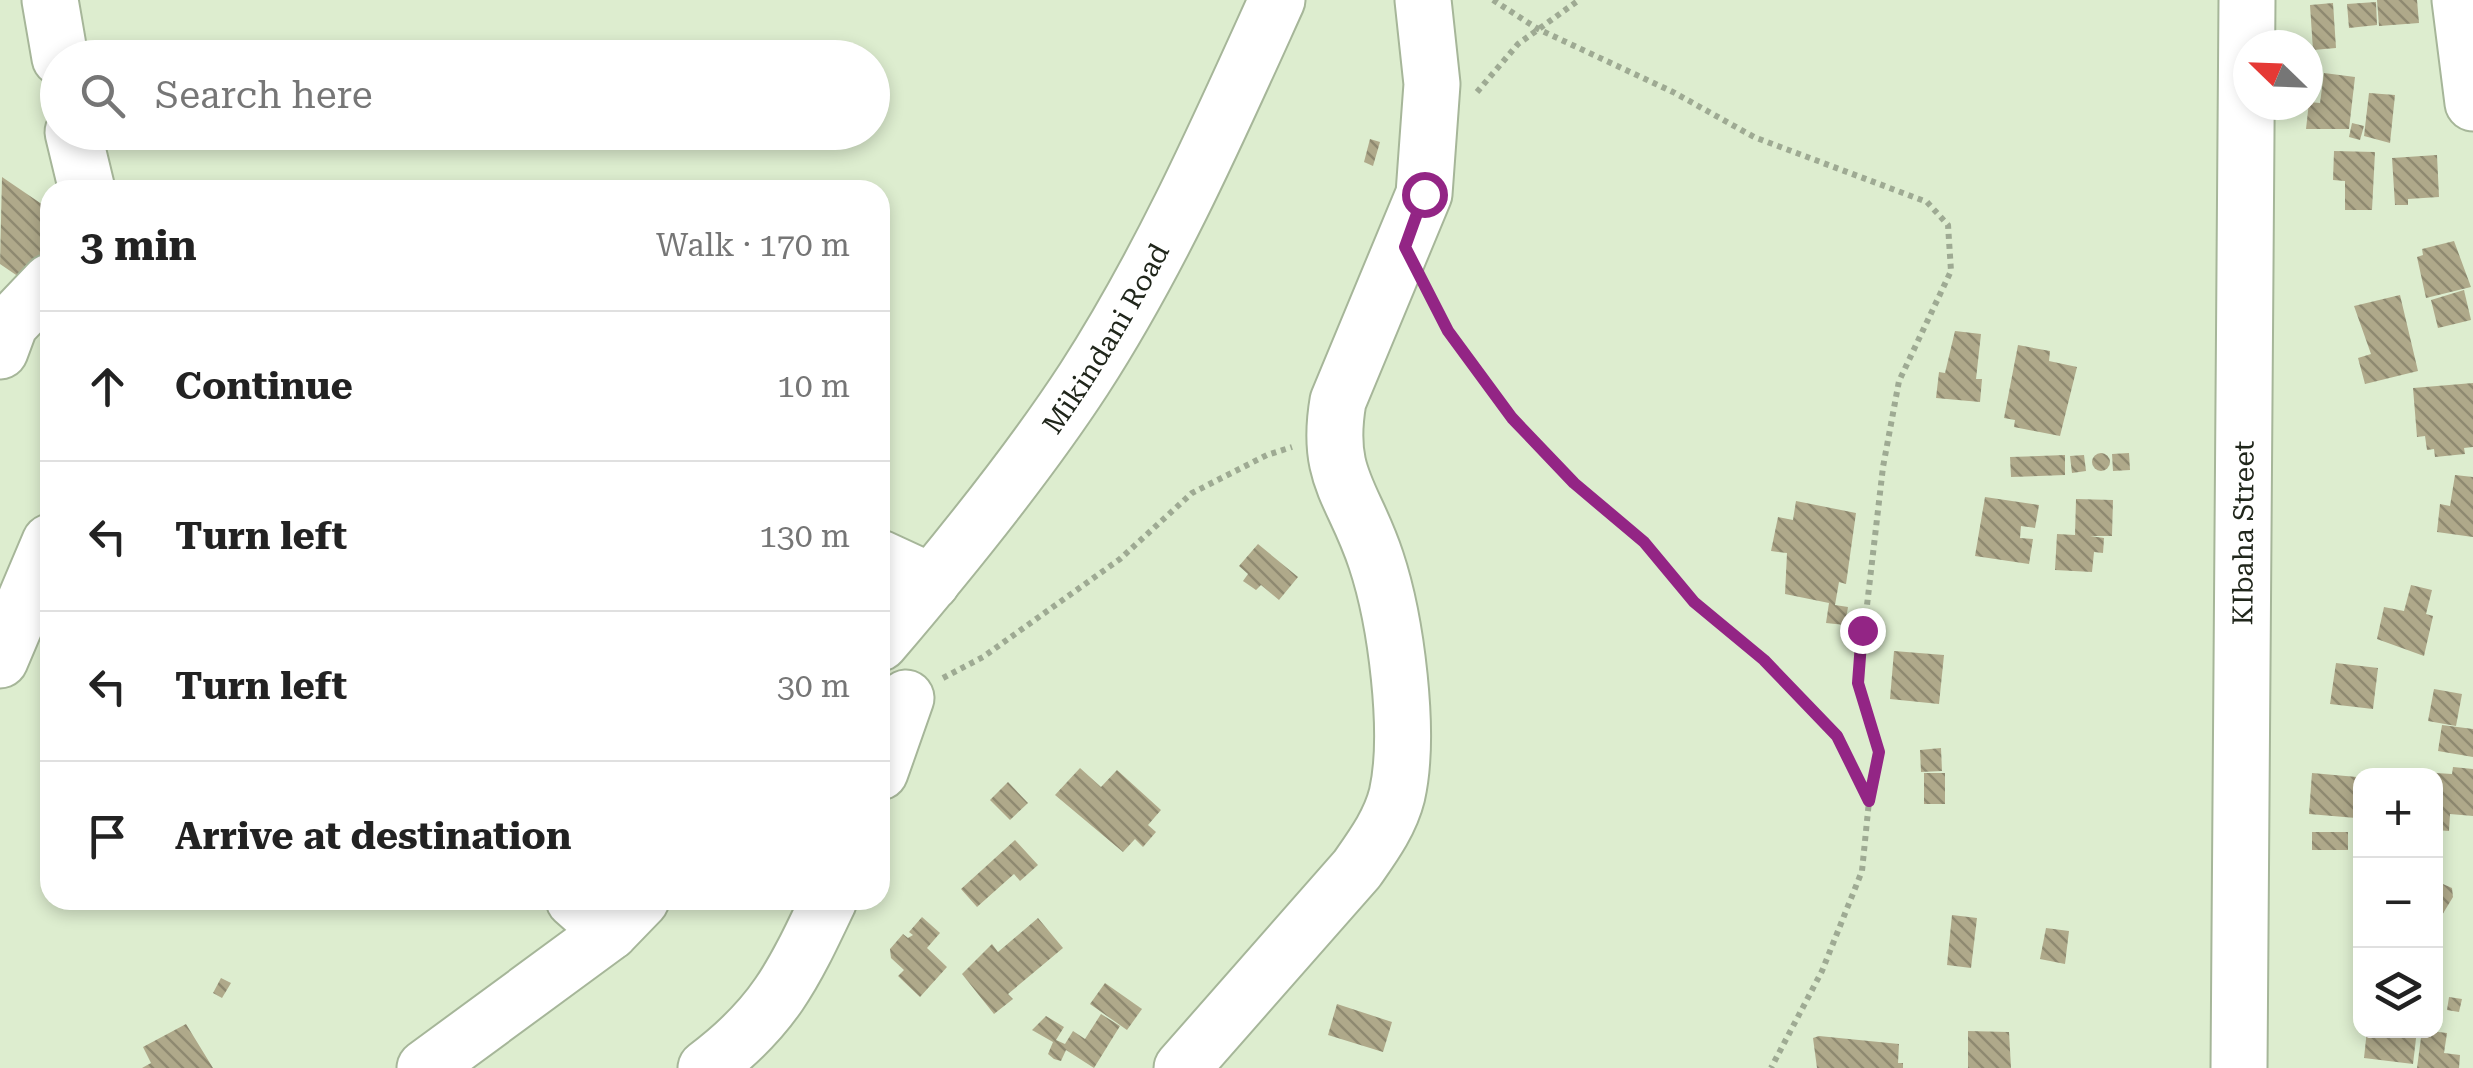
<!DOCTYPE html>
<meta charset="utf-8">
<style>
body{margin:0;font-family:"Roboto Serif",serif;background:#f2f2f2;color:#222}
.controls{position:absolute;right:30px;bottom:30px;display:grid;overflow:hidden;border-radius:20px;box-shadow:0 5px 15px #0003}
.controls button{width:90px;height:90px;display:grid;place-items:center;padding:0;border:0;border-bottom:2px solid #e0e0e0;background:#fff;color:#222;font:50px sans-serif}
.compass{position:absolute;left:2233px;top:30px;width:90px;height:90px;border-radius:50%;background:#fff;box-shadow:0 5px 15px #0003;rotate:293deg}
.stop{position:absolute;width:30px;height:30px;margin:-22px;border:8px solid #932585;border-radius:50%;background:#fff}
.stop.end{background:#932585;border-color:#fff;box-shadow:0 2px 10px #0008}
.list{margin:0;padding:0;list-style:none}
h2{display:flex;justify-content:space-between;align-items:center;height:130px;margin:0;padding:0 40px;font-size:42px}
h2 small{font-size:32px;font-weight:400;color:#767676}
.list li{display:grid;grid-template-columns:65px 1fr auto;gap:30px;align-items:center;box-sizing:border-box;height:150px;padding:0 40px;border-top:2px solid #e0e0e0}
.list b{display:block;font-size:38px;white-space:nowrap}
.list em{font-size:32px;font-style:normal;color:#767676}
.icon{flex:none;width:55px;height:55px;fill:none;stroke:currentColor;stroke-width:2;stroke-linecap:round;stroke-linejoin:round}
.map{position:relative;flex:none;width:2473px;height:1068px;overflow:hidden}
.search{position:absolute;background:#fff;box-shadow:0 5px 15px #0003;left:40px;top:40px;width:850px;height:110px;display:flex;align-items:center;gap:25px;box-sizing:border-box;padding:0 35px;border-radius:55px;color:#767676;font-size:38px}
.panel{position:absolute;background:#fff;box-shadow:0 5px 15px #0003;left:40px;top:180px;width:850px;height:730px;border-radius:30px}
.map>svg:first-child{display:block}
</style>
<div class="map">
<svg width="2473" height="1068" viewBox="0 0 2473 1068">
<defs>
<pattern id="building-back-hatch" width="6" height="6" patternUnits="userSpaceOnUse" patternTransform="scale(2.5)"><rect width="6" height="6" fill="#afa98a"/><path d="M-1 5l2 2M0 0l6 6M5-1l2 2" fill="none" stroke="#8e8970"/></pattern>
</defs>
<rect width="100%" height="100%" fill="#ddedcf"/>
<g fill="url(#building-back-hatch)">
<polygon points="2377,0 2417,0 2419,23 2379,26"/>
<polygon points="2376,2 2377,25 2349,28 2347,4"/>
<polygon points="2333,3 2336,48 2313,50 2310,5"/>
<polygon points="2324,73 2355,77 2349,129 2306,129 2309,102 2320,103"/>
<polygon points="2369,93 2395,95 2390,143 2364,136"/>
<polygon points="2352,123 2364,126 2360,140 2349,137"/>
<polygon points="1370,139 1380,142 1373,166 1364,162"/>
<polygon points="2334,151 2375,152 2372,210 2345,210 2345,181 2333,180"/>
<polygon points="2437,155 2439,197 2408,199 2408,205 2395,205 2392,158"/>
<polygon points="2,177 49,209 45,215 50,219 50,257 45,253 22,279 0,264"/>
<polygon points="2454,241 2471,287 2426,298 2417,257 2423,255 2422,249"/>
<polygon points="2464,290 2471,320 2438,328 2431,300"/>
<polygon points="2400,295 2418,371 2365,384 2358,358 2371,354 2354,306"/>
<polygon points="1955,331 1981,334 1976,379 1982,379 1980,402 1936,398 1939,372 1945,373"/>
<polygon points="2018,345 2050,351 2049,361 2077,367 2060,436 2014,427 2015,420 2004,418"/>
<polygon points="2473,383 2473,447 2464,448 2465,454 2435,457 2434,449 2427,450 2425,436 2417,437 2413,388"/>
<polygon points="2129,453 2130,470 2113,471 2112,454"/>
<circle cx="2101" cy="462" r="9"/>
<polygon points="2065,455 2065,475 2011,477 2010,457"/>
<polygon points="2084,455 2086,471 2072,473 2070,456"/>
<polygon points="2455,475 2473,477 2473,537 2437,532 2440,504 2450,506"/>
<polygon points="1985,497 2039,505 2035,528 2021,526 2020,538 2033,539 2029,564 1975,556"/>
<polygon points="2076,499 2113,500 2112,536 2090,536 2104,538 2103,553 2094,552 2092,572 2055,570 2057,534 2075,535"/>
<polygon points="1796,501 1856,513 1846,584 1839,582 1835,605 1848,607 1845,625 1826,623 1829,603 1785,594 1787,553 1771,551 1778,517 1793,520"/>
<polygon points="1258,544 1298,577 1279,600 1261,585 1256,590 1243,581 1248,574 1239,566"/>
<polygon points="2411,585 2432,590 2426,614 2433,616 2424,656 2377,639 2384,607 2404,611"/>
<polygon points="1894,651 1944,655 1939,704 1890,699"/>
<polygon points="2336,663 2378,668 2373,709 2330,704"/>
<polygon points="2434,689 2462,694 2456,726 2428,721"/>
<polygon points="2442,725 2473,729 2473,757 2438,751"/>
<polygon points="1941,748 1942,771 1921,772 1920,750"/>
<polygon points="2453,767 2473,769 2473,816 2450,814 2449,831 2436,830 2436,773 2452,774"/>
<polygon points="1080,768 1101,787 1117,770 1161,810 1148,825 1156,832 1143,847 1135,839 1123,852 1055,795"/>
<rect x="1924" y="773" width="21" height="31"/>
<polygon points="2312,773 2357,777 2356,818 2309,814"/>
<polygon points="1008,782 1028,803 1010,820 990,800"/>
<rect x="2312" y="832" width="36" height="18"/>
<polygon points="1015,840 1038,865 1020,881 1014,874 977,907 961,889"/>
<polygon points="2436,881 2452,888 2453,897 2436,925"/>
<polygon points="1952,915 1977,918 1971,968 1947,965"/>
<polygon points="922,917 940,933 927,948 947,967 920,997 898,976 904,970 891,958 890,949 903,934 908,938 913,935 909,932"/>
<polygon points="1038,918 1063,948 1008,994 1013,999 994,1014 962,974 992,944 998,952"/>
<polygon points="2046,928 2069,931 2065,964 2040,959"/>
<polygon points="221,978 231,983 222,998 213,993"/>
<polygon points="1105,983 1142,1009 1127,1030 1090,1004"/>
<polygon points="2449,997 2462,999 2459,1012 2447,1010"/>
<polygon points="1337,1004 1392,1022 1383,1052 1328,1035"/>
<polygon points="1101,1014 1120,1026 1094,1068 1066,1050 1061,1061 1054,1059 1048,1054 1053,1042 1032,1030 1046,1016 1064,1027 1056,1040 1065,1044 1073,1031 1085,1039"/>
<polygon points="186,1024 213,1068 142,1068 151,1063 143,1047"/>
<polygon points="2367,1030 2417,1030 2413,1064 2364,1058"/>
<polygon points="2422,1030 2447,1033 2444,1053 2460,1055 2459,1068 2417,1068"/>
<polygon points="1968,1031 2009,1032 2011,1068 1968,1068"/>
<polygon points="1819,1036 1899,1044 1898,1063 1903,1063 1903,1068 1817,1068 1813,1038"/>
</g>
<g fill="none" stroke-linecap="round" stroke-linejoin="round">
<defs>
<g id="minor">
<polyline points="50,0 60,58"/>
<polyline points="2460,0 2473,103"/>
<polyline points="73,132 87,190"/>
<polyline points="0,351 10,324 50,282"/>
<polyline points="880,558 932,582"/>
<polyline points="0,660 50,542"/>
<polyline points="880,772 906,698"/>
<polyline points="574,900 610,932"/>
<path d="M706,1068C774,1017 793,976 829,900"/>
<path d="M1182,1068L1357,869C1373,846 1390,823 1397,795C1411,733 1396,620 1376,560C1354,493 1325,477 1338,401L1424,194L1432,84L1423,0"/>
<path id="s1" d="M2239,1068L2247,0"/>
</g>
<g id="highway">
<path id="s2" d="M880,643C950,561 1026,468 1084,379C1161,260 1219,128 1277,0"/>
<polyline points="425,1068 610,932 641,900"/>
</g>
</defs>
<use href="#minor" stroke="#a6b699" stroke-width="59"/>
<use href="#highway" stroke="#a6b699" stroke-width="59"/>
<g stroke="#9eaa93" stroke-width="6" stroke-dasharray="5 5" stroke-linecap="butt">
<polyline points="1493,0 1538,29 1673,92 1754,137 1927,202 1948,225 1951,271 1899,381 1883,467 1858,683 1879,753 1869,801"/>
<polyline points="1477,92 1518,44 1579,0"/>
<polyline points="1430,297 1448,331 1512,419 1574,483 1644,542 1694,603 1763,660 1837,736 1869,801 1862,871 1822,971 1771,1068"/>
<polyline points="943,678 983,657 1120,559 1192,493 1267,455 1292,447"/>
</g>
<use href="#minor" stroke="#fff" stroke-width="55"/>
<use href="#highway" stroke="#fff" stroke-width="55"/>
</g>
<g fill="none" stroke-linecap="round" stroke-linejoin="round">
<polyline stroke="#932585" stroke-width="12" points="1424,194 1405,247 1448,331 1512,418 1574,483 1644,542 1694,602 1764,660 1837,736 1869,801 1879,752 1858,683 1862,630"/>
</g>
<g text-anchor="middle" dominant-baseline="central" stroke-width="10" stroke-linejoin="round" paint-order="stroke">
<g font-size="28" fill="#20261b" stroke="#eafadc">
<text stroke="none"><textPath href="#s2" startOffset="380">Mikindani Road</textPath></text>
<text stroke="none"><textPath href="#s1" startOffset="535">KIbaha Street</textPath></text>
</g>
</g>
</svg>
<div class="controls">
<button>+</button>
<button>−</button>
<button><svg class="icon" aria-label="layers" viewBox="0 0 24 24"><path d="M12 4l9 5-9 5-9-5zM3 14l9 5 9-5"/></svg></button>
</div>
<svg class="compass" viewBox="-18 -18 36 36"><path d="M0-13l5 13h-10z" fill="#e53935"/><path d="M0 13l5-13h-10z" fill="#767676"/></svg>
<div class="stop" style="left:1424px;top:194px"></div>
<div class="stop end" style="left:1862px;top:630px"></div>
<div class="search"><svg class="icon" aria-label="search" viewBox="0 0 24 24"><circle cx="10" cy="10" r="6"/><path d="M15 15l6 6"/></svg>Search here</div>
<section class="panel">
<h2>3 min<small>Walk · 170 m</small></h2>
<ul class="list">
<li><svg class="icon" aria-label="ahead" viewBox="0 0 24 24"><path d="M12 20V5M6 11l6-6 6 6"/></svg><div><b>Continue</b></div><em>10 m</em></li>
<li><svg class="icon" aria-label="left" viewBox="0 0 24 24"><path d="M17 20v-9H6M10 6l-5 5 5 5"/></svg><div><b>Turn left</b></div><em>130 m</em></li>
<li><svg class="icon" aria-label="left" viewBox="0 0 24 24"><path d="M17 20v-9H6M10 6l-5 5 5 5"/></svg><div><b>Turn left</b></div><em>30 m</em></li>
<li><svg class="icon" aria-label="arrive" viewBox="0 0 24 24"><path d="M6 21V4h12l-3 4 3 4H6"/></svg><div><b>Arrive at destination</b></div></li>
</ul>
</section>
</div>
